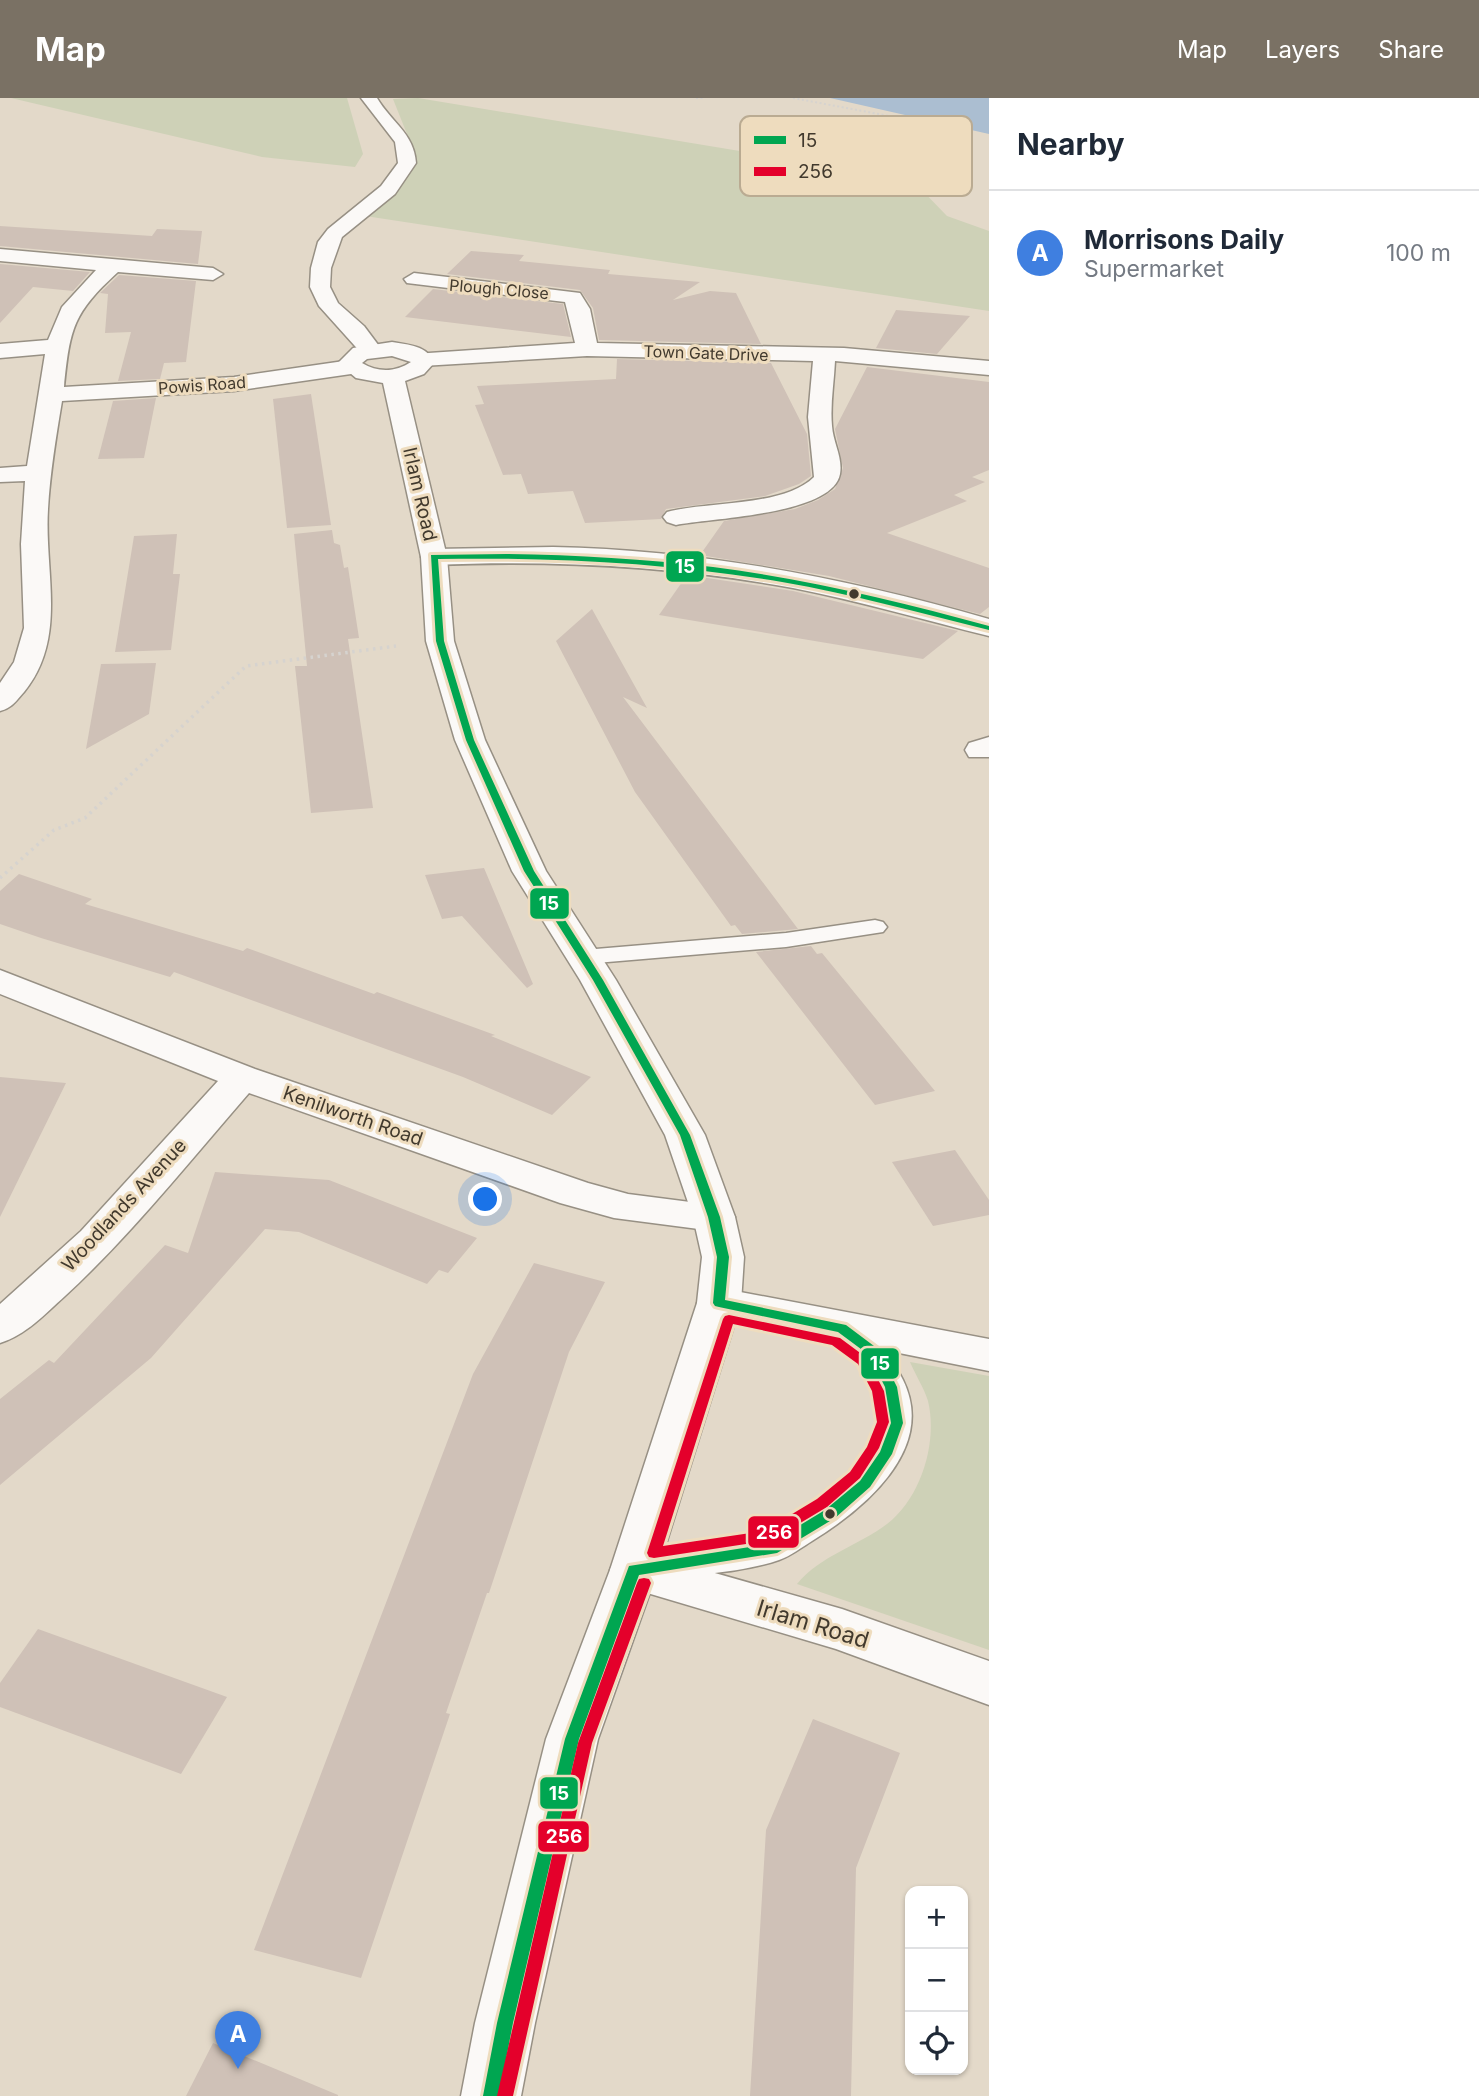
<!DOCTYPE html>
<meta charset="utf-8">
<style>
body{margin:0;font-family:Inter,sans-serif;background:#f2f2f3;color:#1f2937}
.controls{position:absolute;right:21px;bottom:21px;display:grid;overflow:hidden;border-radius:14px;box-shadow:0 2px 5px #0004}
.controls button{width:63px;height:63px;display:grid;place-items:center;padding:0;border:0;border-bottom:2px solid #e0e1e3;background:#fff;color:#1f2937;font:35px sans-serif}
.you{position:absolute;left:486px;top:1102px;width:24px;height:24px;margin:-18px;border:5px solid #fff;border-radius:50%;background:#1a73e8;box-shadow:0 0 0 10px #1a73e833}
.badge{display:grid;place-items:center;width:46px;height:46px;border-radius:50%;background:#7a7164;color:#fff;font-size:23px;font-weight:700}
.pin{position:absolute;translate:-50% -58px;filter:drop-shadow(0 2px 4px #0008)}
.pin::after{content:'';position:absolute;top:37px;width:24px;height:21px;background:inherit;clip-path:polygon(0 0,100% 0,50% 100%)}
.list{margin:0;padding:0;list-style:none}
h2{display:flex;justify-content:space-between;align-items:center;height:91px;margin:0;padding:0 28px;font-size:30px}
h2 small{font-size:23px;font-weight:400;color:#747a83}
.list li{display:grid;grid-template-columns:46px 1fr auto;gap:21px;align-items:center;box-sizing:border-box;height:126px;padding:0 28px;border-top:2px solid #e0e1e3}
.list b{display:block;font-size:26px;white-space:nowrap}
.list p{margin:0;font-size:23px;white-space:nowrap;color:#747a83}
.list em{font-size:23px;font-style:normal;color:#747a83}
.icon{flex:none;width:38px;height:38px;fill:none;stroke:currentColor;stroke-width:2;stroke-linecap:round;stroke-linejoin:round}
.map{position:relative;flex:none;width:989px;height:1998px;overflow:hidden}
header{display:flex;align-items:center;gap:42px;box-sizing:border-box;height:98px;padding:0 35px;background:#7a7164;color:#fff}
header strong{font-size:33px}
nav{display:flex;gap:38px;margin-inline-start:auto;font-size:24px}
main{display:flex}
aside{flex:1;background:#fff}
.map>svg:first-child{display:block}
</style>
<header>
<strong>Map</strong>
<nav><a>Map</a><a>Layers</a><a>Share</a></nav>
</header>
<main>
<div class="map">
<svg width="989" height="1998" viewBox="0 0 989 1998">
<rect width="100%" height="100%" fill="#e3d9c9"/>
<g fill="#ced1b7">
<polygon points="11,0 347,0 363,56 355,69 262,59"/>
<path d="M418,0L770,58L771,63L750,78L830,93C869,64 875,73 920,82L916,86L947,118L989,133V213L352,116L412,65L409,41L393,1Z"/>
<path d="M910,1264L989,1278V1552L797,1486C821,1457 858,1448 887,1426C921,1400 938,1344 928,1303C924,1290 915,1276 910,1264Z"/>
</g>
<polygon fill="#abbed1" points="830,0 989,0 989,36"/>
<g fill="#cfc1b7">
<polygon points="0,128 152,138 157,131 202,133 198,166 0,148"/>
<polygon points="471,153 524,157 519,163 610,172 608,176 700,184 673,202 710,193 736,195 761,246 599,242 593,210 580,192 447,176"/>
<polygon points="0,166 90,174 73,193 33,189 0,225"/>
<polygon points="119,177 196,183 186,264 164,265 160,281 118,283 131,234 105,235 108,196 100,195"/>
<polygon points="433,191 563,206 571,239 405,219"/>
<polygon points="896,212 970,218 937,256 876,250"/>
<polygon points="617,261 771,265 807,336 811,378 799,386 765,398 666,411 661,421 585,425 573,393 528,396 521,376 503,377 475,307 484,306 477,288 616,281"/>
<polygon points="867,269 989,284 989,372 972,379 985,384 954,397 967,403 887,435 989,470 989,509 980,516 829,478 700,457 724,423 795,411 818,402 835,391 843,370 835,331"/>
<polygon points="311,296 331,427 287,430 273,301"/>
<polygon points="156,300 144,360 98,361 113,303"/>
<polygon points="332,432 334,445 340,447 344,470 348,469 359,540 348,541 373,710 311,715 295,568 307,568 294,436"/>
<polygon points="177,436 173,476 180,476 171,552 115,554 134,438"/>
<polygon points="687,477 793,493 958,533 923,561 659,517"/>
<polygon points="592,511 647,610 623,599 798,831 742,836 735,827 731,828 635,694 556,543"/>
<polygon points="156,565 149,616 86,651 101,566"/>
<polygon points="484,770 533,886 527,890 462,818 442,821 425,777"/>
<polygon points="19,776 92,801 85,806 243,853 247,850 374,896 377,894 495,937 491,938 591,979 552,1017 463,979 174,874 170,879 41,840 0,826 0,793"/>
<polygon points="811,848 817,856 822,855 935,993 875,1007 756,854"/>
<polygon points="0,979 66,985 0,1119"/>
<polygon points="955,1052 989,1102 989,1117 933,1128 892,1064"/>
<polygon points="215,1074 329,1082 477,1140 448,1175 439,1172 427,1186 299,1134 265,1131 151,1260 0,1387 0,1301 49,1262 54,1265 165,1147 188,1155"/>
<polygon points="534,1165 605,1184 569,1254 489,1495 487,1495 446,1615 450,1616 361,1880 254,1852 473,1276"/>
<polygon points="38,1531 227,1599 181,1676 0,1609 0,1585"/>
<polygon points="813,1621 900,1655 856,1770 851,1998 750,1998 766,1732"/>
<polygon points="213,1945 338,1997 338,1998 186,1998"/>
</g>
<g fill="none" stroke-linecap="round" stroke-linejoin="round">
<defs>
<g id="service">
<polygon points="875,822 883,824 887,829 883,834 786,849 584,866 575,864 572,859 575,854 584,852 786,835"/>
<path d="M842,1219C874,1229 889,1254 903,1282C937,1351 864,1411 812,1443C802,1449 791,1458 779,1462C743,1475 687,1477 647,1483L635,1479L630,1470L635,1461L647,1457C683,1451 729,1450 764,1439C775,1436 786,1426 796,1420C845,1391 892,1354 876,1291C867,1255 842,1255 827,1230L831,1223Z"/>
</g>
<g id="minor">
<path d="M361,0H377C391,24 414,35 416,65L395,96L342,139L331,170L330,189L338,205L364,228L382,252L371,259L363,257L319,208L310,189L311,170L318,144L328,131L381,88L398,65L395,44Z"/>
<path d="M0,151L213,170L223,176L213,182L118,174C73,215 70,230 64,289L234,279L351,262L362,269L351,276L234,293L62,303C56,339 50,375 48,411C44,474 68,540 24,594C16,603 12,610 0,613V585L14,564L24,530L21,446L25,383L0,384V370L27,368L45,256L0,260V246L48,242L62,209L96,172L0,163Z"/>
<path d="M414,175L580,195L590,211L597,245L844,250L989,263V277L835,263C834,285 830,307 832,328C833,344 843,360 840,376C833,417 710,420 676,427L667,424L663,419L667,414C708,403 784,409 814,379L808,319L813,263L587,258L422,268L411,261L414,256L575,245L565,204L407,185L404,181Z"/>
<path d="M553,449C702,452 847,480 989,521V538C924,522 860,503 793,490C674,468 555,462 434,467L425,465L421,459L425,453L434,451Z"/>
<polygon points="989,639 989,659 969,659 965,652 969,645"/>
<path d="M0,872L255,971L588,1085L628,1096L729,1109L735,1119L729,1129L714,1133L614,1120L560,1105L249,995C189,1064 132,1136 65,1198C45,1216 26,1237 0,1245V1206L81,1133L218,983L0,896Z"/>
<polygon points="719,1190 989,1241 989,1273 704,1216 697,1205 704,1194"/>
<polygon points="634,1452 842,1511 989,1563 989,1607 836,1551 617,1486 610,1472 617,1458"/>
</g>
<path id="tertiary" d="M392,244C409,247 427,247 434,265L424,276L405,283L447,459L454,543L485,642L546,773L616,882L705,1037L735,1119L744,1159L741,1205L658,1472L598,1641L535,1925L521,1998H461L475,1925L546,1641L610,1472L697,1205L702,1159L693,1119L665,1037L580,882L512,773L455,642L426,543L421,459L383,285L356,280L338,265L353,250ZM392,258L411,264C396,274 378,275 362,265L367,261Z"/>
</defs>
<use href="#service" stroke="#979084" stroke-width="3"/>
<use href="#minor" stroke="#979084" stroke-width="3"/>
<use href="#tertiary" stroke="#979084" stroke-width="3"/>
<g stroke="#d6d3cf" stroke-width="2" stroke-dasharray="2 2.5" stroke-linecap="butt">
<polyline points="696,0 705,0"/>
<polyline points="793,0 932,26"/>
</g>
<polyline stroke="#d6d3cf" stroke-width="3.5" stroke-dasharray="2.5 4.5" stroke-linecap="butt" points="0,780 54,732 85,720 246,568 396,548"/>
<use href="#service" fill="#fbf9f7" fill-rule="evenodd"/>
<use href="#minor" fill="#fbf9f7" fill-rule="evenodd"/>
<use href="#tertiary" fill="#fbf9f7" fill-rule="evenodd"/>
<defs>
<path id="bus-1" d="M506,456C576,457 645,461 713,469C807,481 898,503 989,528V532C920,515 852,496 782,484C668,465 553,459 438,461L444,543L474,642L534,773L603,882L690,1037L720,1119L729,1159L725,1202L846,1227L878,1251L897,1289L903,1325L892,1356L870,1389L835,1420L777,1455L639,1477L579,1641L513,1925L499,1998H483L497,1925L565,1641L629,1468L769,1446L825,1412L860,1383L880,1354L891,1325L885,1289L869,1257L838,1234L719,1209L715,1208L713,1205L717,1159L708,1119L680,1037L593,882L524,773L466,642L436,543L431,457Z"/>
<g id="bus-2">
<path d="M729,1217L840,1240L867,1260L884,1293L889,1324L879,1350L860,1380L827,1409L772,1442L654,1460L649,1459L647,1455L723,1221L725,1218ZM733,1226L832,1247L858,1266L872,1293L877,1324L867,1349L850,1374L817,1401L764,1433L663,1448Z"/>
<polygon points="644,1480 649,1481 651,1485 592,1645 513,1998 497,1998 578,1645 637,1485 639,1481"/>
</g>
</defs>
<use href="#bus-1" stroke="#eedcbe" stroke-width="6"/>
<use href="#bus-2" stroke="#eedcbe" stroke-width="6"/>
<use href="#bus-1" fill="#00a651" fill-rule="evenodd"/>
<use href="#bus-2" fill="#e4002b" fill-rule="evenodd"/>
</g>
<g fill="#41392d" stroke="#eedcbe" stroke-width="2.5">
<circle cx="854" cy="496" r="6"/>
<circle cx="830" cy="1416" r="6"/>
</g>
<g text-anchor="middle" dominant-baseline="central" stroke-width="6" stroke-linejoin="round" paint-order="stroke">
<g font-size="16" fill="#41392d" stroke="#eedcbe">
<text transform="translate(499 191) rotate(5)">Plough Close</text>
<text transform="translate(706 255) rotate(2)">Town Gate Drive</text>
<text transform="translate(202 287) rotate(-4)">Powis Road</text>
</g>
<g font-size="19" fill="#41392d" stroke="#eedcbe">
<text transform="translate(420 396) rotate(77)">Irlam Road</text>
<text transform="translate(353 1018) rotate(19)">Kenilworth Road</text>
<text transform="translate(124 1107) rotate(-47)">Woodlands Avenue</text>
</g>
<g font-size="23" fill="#41392d" stroke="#eedcbe">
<text transform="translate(813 1526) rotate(17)">Irlam Road</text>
</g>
</g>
<rect x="740" y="18" width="232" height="80" rx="10" fill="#eedcbe" stroke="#baab92" stroke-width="2"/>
<rect x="754" y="38" width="32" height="8" fill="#00a651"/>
<rect x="754" y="69" width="32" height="9" fill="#e4002b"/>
<g font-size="19" fill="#41392d">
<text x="798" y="49">15</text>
<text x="798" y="80">256</text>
</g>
<g stroke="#eedcbe" stroke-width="2.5">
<rect x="665" y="452" width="40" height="33" rx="7" fill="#00a651"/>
<rect x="529" y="789" width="41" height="33" rx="7" fill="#00a651"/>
<rect x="860" y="1249" width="40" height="33" rx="7" fill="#00a651"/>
<rect x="747" y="1417" width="53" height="34" rx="7" fill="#e4002b"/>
<rect x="539" y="1678" width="40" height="34" rx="7" fill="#00a651"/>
<rect x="537" y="1722" width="53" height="33" rx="7" fill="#e4002b"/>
</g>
<g font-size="19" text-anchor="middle" font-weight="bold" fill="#fff">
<text x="685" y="475">15</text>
<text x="549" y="812">15</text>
<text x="880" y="1272">15</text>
<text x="774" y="1441">256</text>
<text x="559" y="1702">15</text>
<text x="564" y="1745">256</text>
</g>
</svg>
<div class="controls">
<button>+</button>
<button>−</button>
<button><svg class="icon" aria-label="locate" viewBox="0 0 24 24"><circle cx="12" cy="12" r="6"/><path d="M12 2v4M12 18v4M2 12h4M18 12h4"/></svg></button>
</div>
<div class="you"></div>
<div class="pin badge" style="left:238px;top:1971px;background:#3f7fe0">A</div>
</div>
<aside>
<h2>Nearby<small></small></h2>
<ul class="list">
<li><span class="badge" style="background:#3f7fe0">A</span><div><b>Morrisons Daily</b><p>Supermarket</p></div><em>100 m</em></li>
</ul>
</aside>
</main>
